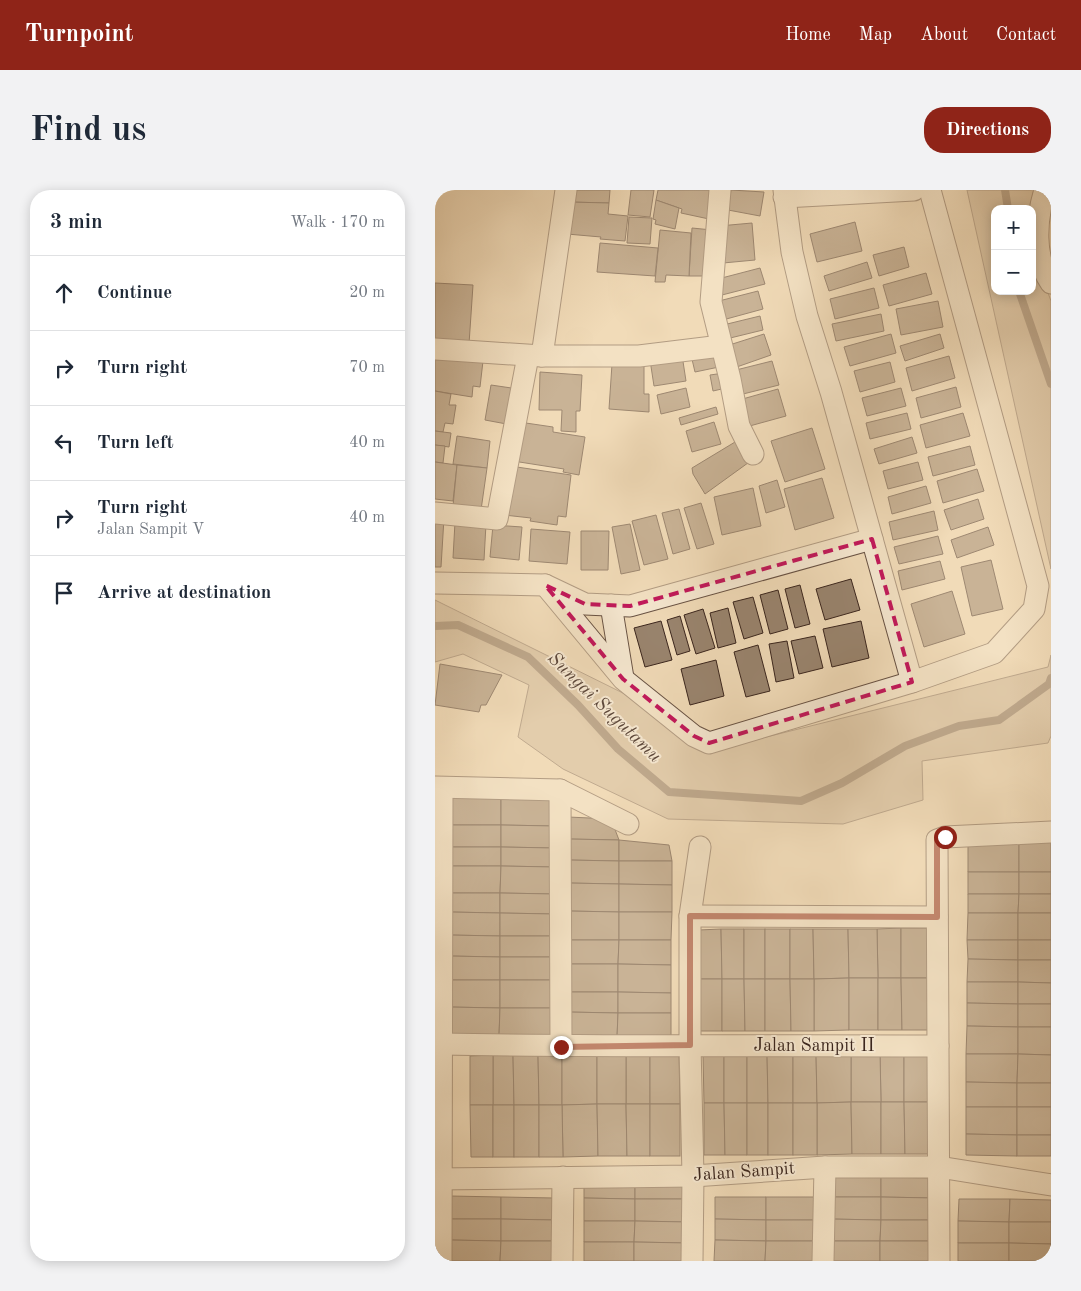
<!DOCTYPE html>
<meta charset="utf-8">
<style>
body{margin:0;font-family:"Old Standard TT",serif;background:#f2f2f3;color:#1f2937}
.controls{position:absolute;right:15px;top:15px;display:grid;overflow:hidden;border-radius:10px;box-shadow:0 2px 12px #0003}
.controls button{width:45px;height:45px;display:grid;place-items:center;padding:0;border:0;border-bottom:1px solid #e0e1e3;background:#fff;color:#1f2937;font:25px sans-serif}
.stop{position:absolute;width:15px;height:15px;margin:-11px;border:4px solid #8f2418;border-radius:50%;background:#fff}
.stop.end{background:#8f2418;border-color:#fff;box-shadow:0 1px 5px #0008}
.list{margin:0;padding:0;list-style:none}
h2{display:flex;justify-content:space-between;align-items:center;height:65px;margin:0;padding:0 20px;font-size:21px}
h2 small{font-size:16px;font-weight:400;color:#747a83}
.list li{display:grid;grid-template-columns:32px 1fr auto;gap:15px;align-items:center;box-sizing:border-box;height:75px;padding:0 20px;border-top:1px solid #e0e1e3}
.list b{display:block;font-size:19px;white-space:nowrap}
.list p{margin:0;font-size:16px;white-space:nowrap;color:#747a83}
.list em{font-size:16px;font-style:normal;color:#747a83}
.icon{flex:none;width:28px;height:28px;fill:none;stroke:currentColor;stroke-width:2;stroke-linecap:round;stroke-linejoin:round}
.map{position:relative;flex:none;width:616px;height:1071px;overflow:hidden;border-radius:20px}
header{display:flex;align-items:center;gap:30px;box-sizing:border-box;height:70px;padding:0 25px;background:#8f2418;color:#fff}
header strong{font-size:24px}
nav{display:flex;gap:28px;margin-inline-start:auto;font-size:18px}
.intro{display:flex;align-items:center;justify-content:space-between;box-sizing:border-box;height:120px;padding:0 30px}
h1{margin:0;font-size:35px}
.button{padding:12px 22px;border-radius:20px;background:#8f2418;color:#fff;font-size:18px;font-weight:700}
main{display:flex;gap:30px;padding:0 30px}
aside{flex:1;background:#fff;border-radius:20px;box-shadow:0 2px 12px #0003}
.map>svg:first-child{display:block}
</style>
<header>
<strong>Turnpoint</strong>
<nav><a>Home</a><a>Map</a><a>About</a><a>Contact</a></nav>
</header>
<div class="intro"><h1>Find us</h1><a class="button">Directions</a></div>
<main>
<aside>
<h2>3 min<small>Walk · 170 m</small></h2>
<ul class="list">
<li><svg class="icon" aria-label="ahead" viewBox="0 0 24 24"><path d="M12 20V5M6 11l6-6 6 6"/></svg><div><b>Continue</b></div><em>20 m</em></li>
<li><svg class="icon" aria-label="right" viewBox="0 0 24 24"><path d="M7 20v-9h11M14 6l5 5-5 5"/></svg><div><b>Turn right</b></div><em>70 m</em></li>
<li><svg class="icon" aria-label="left" viewBox="0 0 24 24"><path d="M17 20v-9H6M10 6l-5 5 5 5"/></svg><div><b>Turn left</b></div><em>40 m</em></li>
<li><svg class="icon" aria-label="right" viewBox="0 0 24 24"><path d="M7 20v-9h11M14 6l5 5-5 5"/></svg><div><b>Turn right</b><p>Jalan Sampit V</p></div><em>40 m</em></li>
<li><svg class="icon" aria-label="arrive" viewBox="0 0 24 24"><path d="M6 21V4h12l-3 4 3 4H6"/></svg><div><b>Arrive at destination</b></div></li>
</ul>
</aside>
<div class="map">
<svg width="616" height="1071" viewBox="0 0 616 1071">
<rect width="100%" height="100%" fill="#f1dbb8"/>
<filter id="stains"><feTurbulence type="fractalNoise" baseFrequency=".004" numOctaves="4"/><feColorMatrix values="0 0 0 0 .2 0 0 0 0 .09 0 0 0 0 .02 0 0 0 .5 -.17"/></filter>
<radialGradient id="worn" r=".72"><stop offset=".6" stop-color="#630" stop-opacity="0"/><stop offset="1" stop-color="#630" stop-opacity=".3"/></radialGradient>
<g fill="#d2bc9e" stroke="#86705e" fill-rule="evenodd">
<path d="M532,0H611L603,75L616,111V379ZM560,19H597V101H560Z"/>
<polygon points="0,410 202,510 291,557 613,477 616,465 616,546 613,553 487,571 488,610 408,634 233,629 128,579 83,547 94,495 28,464 0,472"/>
</g>
<g fill="none" stroke-linecap="round" stroke-linejoin="round">
<g stroke="#836d5a" stroke-width="8">
<polyline points="570,0 573,19"/>
<polyline points="584,101 616,194"/>
<polyline points="0,436 23,435 93,467 143,515 183,559 234,602 366,611 407,593 470,556 524,536 564,530 614,494 616,488"/>
</g>
</g>
<g fill="#99846e" stroke="#3a251d">
<polygon points="135,0 175,0 174,13 134,12"/>
<polygon points="196,0 219,0 215,27 193,25"/>
<polygon points="223,0 280,0 274,29 246,23 247,19 221,10"/>
<polygon points="296,0 329,2 325,26 293,20"/>
<polygon points="221,10 244,18 240,39 220,34 221,30 218,29"/>
<polygon points="134,12 174,13 173,24 193,26 190,51 165,49 166,47 132,44"/>
<polygon points="194,27 217,28 215,54 192,53"/>
<polygon points="420,32 427,61 382,72 375,44"/>
<polygon points="317,33 320,70 288,73 284,36"/>
<polygon points="257,38 277,40 274,86 254,86"/>
<polygon points="225,40 256,43 254,86 231,85 230,92 220,92"/>
<polygon points="165,53 223,58 220,86 162,82"/>
<polygon points="469,57 474,77 444,86 438,65"/>
<polygon points="432,72 437,88 394,101 389,86"/>
<polygon points="325,78 330,94 283,106 279,90"/>
<polygon points="491,83 497,104 454,116 448,95"/>
<polygon points="0,93 38,95 34,154 0,152"/>
<polygon points="439,98 444,118 400,129 395,109"/>
<polygon points="323,101 328,119 284,131 280,112"/>
<polygon points="503,111 508,137 466,145 461,119"/>
<polygon points="446,124 449,141 401,151 397,134"/>
<polygon points="325,126 328,140 287,150 284,136"/>
<polygon points="329,144 336,165 296,179 288,157"/>
<polygon points="456,144 461,163 415,176 409,157"/>
<polygon points="505,144 509,158 470,171 465,156"/>
<polygon points="281,160 284,177 260,182 256,165"/>
<polygon points="0,165 48,171 45,197 38,196 37,207 0,201"/>
<polygon points="247,165 251,191 219,196 215,170"/>
<polygon points="514,166 520,188 477,201 471,178"/>
<polygon points="337,171 344,195 308,204 301,180"/>
<polygon points="455,172 460,192 425,202 419,181"/>
<polygon points="177,174 209,176 209,204 214,204 214,222 174,219"/>
<polygon points="105,182 147,185 145,221 141,221 141,242 126,241 127,220 104,220"/>
<polygon points="289,183 291,198 278,201 275,185"/>
<polygon points="56,195 83,199 77,235 50,230"/>
<polygon points="521,197 526,217 486,228 481,208"/>
<polygon points="251,198 255,217 226,224 222,205"/>
<polygon points="466,198 471,216 432,226 427,208"/>
<polygon points="343,199 351,226 311,237 304,210"/>
<polygon points="0,201 16,204 14,215 21,215 18,234 10,233 8,242 0,241"/>
<polygon points="281,217 283,224 246,235 244,228"/>
<polygon points="472,223 476,239 435,249 431,233"/>
<polygon points="528,223 535,246 491,258 485,235"/>
<polygon points="84,232 118,237 118,242 150,247 144,285 128,282 129,279 78,271"/>
<polygon points="279,232 286,254 257,262 251,241"/>
<polygon points="377,238 390,279 350,292 336,251"/>
<polygon points="0,241 16,243 14,257 0,255"/>
<polygon points="22,246 55,251 52,278 18,274"/>
<polygon points="477,247 482,263 444,274 439,259"/>
<polygon points="305,249 317,270 270,304 258,284 257,278"/>
<polygon points="0,255 10,256 8,273 0,272"/>
<polygon points="535,256 540,275 498,286 493,267"/>
<polygon points="0,272 22,275 18,311 0,309"/>
<polygon points="483,272 488,290 453,299 448,281"/>
<polygon points="22,275 52,278 46,320 18,316"/>
<polygon points="75,276 136,285 131,327 123,326 122,335 95,331 96,328 69,325"/>
<polygon points="542,279 549,301 508,313 502,291"/>
<polygon points="387,288 399,328 360,340 349,299"/>
<polygon points="342,290 350,317 331,323 324,296"/>
<polygon points="491,296 496,313 457,324 453,307"/>
<polygon points="318,298 326,336 287,345 279,307"/>
<polygon points="543,309 549,329 516,340 509,320"/>
<polygon points="266,313 279,354 262,359 249,318"/>
<polygon points="244,319 255,359 238,364 227,323"/>
<polygon points="499,321 503,340 458,350 454,332"/>
<polygon points="221,325 233,369 209,375 197,331"/>
<polygon points="0,327 9,328 6,377 0,377"/>
<polygon points="20,332 51,334 49,370 18,368"/>
<polygon points="195,334 205,380 186,384 177,337"/>
<polygon points="58,335 87,337 84,370 55,367"/>
<polygon points="553,337 559,355 522,368 516,350"/>
<polygon points="96,339 135,342 132,374 94,371"/>
<polygon points="146,341 174,341 173,380 146,380"/>
<polygon points="503,346 508,364 464,374 459,357"/>
<polygon points="556,370 568,419 537,426 526,377"/>
<polygon points="505,371 510,389 467,400 463,381"/>
<polygon points="416,389 425,420 390,430 381,399"/>
<polygon points="365,395 375,434 360,438 350,399"/>
<polygon points="343,400 353,439 335,444 325,405"/>
<polygon points="517,401 530,444 489,457 476,414"/>
<polygon points="318,407 328,443 309,449 298,412"/>
<polygon points="293,418 301,453 283,458 275,423"/>
<polygon points="268,419 280,458 261,464 249,425"/>
<polygon points="245,426 255,461 242,465 232,430"/>
<polygon points="226,431 237,470 210,477 199,438"/>
<polygon points="426,431 434,468 397,477 388,439"/>
<polygon points="380,446 388,478 364,484 356,451"/>
<polygon points="352,451 359,488 341,492 334,454"/>
<polygon points="323,455 335,501 311,507 299,462"/>
<polygon points="281,470 289,506 255,515 246,479"/>
<polygon points="5,474 67,485 51,515 46,515 44,522 0,515"/>
<polygon points="16,604 66,605 66,635 15,635"/>
<polygon points="66,605 119,605 119,636 66,635"/>
<polygon points="133,627 176,629 184,650 133,649"/>
<rect x="15" y="635" width="51" height="22"/>
<polygon points="66,635 119,636 119,658 66,657"/>
<polygon points="133,649 184,650 184,671 133,670"/>
<polygon points="184,650 234,655 237,671 184,671"/>
<polygon points="533,651 584,652 584,682 533,682"/>
<rect x="584" y="652" width="32" height="30"/>
<rect x="15" y="657" width="51" height="19"/>
<polygon points="66,657 119,658 119,677 66,676"/>
<polygon points="133,670 184,671 184,694 133,693"/>
<polygon points="184,671 237,671 237,695 184,694"/>
<polygon points="15,676 66,676 65,703 15,703"/>
<polygon points="66,676 119,677 119,704 65,703"/>
<rect x="533" y="682" width="51" height="22"/>
<rect x="584" y="682" width="32" height="22"/>
<polygon points="133,693 184,694 184,722 133,721"/>
<polygon points="184,694 237,695 237,722 184,722"/>
<polygon points="15,703 65,703 65,723 15,722"/>
<polygon points="65,703 119,704 119,724 65,723"/>
<polygon points="533,704 584,704 583,723 533,723"/>
<polygon points="584,704 616,704 616,723 583,723"/>
<polygon points="133,721 184,722 184,750 132,750"/>
<polygon points="15,722 65,723 65,746 14,745"/>
<polygon points="184,722 237,722 236,750 184,750"/>
<polygon points="65,723 119,724 118,746 65,746"/>
<polygon points="533,723 583,723 583,750 532,750"/>
<rect x="583" y="723" width="33" height="27"/>
<polygon points="466,738 466,788 443,788 442,739"/>
<rect x="466" y="738" width="30" height="50"/>
<polygon points="286,739 287,789 265,789 264,740"/>
<polygon points="286,739 309,739 309,789 287,789"/>
<rect x="309" y="739" width="21" height="50"/>
<rect x="330" y="739" width="25" height="50"/>
<polygon points="355,739 378,739 379,789 355,789"/>
<polygon points="378,739 413,739 414,788 379,789"/>
<polygon points="413,739 442,739 443,788 414,788"/>
<polygon points="14,745 65,746 65,767 14,766"/>
<rect x="65" y="746" width="53" height="21"/>
<polygon points="132,750 184,750 183,774 132,774"/>
<polygon points="184,750 236,750 236,775 183,774"/>
<polygon points="532,750 583,750 583,770 533,769"/>
<rect x="583" y="750" width="33" height="20"/>
<polygon points="14,766 65,767 65,790 14,790"/>
<rect x="65" y="767" width="53" height="23"/>
<polygon points="533,769 583,770 583,792 532,792"/>
<polygon points="583,770 616,770 616,793 583,792"/>
<rect x="132" y="774" width="51" height="28"/>
<polygon points="183,774 236,775 236,803 183,802"/>
<polygon points="414,788 414,840 379,841 379,789"/>
<rect x="414" y="788" width="29" height="52"/>
<polygon points="443,788 466,788 467,840 443,840"/>
<polygon points="466,788 496,788 497,840 467,840"/>
<rect x="265" y="789" width="22" height="52"/>
<polygon points="287,789 309,789 310,841 287,841"/>
<polygon points="309,789 330,789 330,841 310,841"/>
<polygon points="330,789 355,789 356,841 330,841"/>
<polygon points="355,789 379,789 379,841 356,841"/>
<polygon points="14,790 65,790 65,818 14,817"/>
<rect x="65" y="790" width="53" height="28"/>
<polygon points="532,792 583,792 583,814 532,813"/>
<polygon points="583,792 616,793 616,814 583,814"/>
<polygon points="132,802 183,802 183,823 132,822"/>
<polygon points="183,802 236,803 236,823 183,823"/>
<polygon points="532,813 583,814 583,837 532,836"/>
<rect x="583" y="814" width="33" height="23"/>
<polygon points="14,817 65,818 64,846 14,845"/>
<polygon points="65,818 118,818 118,846 64,846"/>
<polygon points="132,822 183,823 182,848 132,848"/>
<polygon points="183,823 236,823 236,849 182,848"/>
<polygon points="532,836 583,837 583,864 531,864"/>
<polygon points="583,837 616,837 616,865 583,864"/>
<polygon points="445,862 469,862 469,912 446,912"/>
<polygon points="445,862 446,912 416,912 416,863"/>
<rect x="469" y="862" width="30" height="50"/>
<polygon points="289,863 289,913 269,913 268,864"/>
<rect x="289" y="863" width="23" height="50"/>
<polygon points="312,863 332,863 333,913 312,913"/>
<polygon points="332,863 358,863 358,913 333,913"/>
<polygon points="358,863 381,863 382,913 358,913"/>
<polygon points="381,863 416,863 416,912 382,913"/>
<polygon points="215,864 215,914 191,914 191,865"/>
<polygon points="215,864 244,864 245,914 215,914"/>
<polygon points="531,864 583,864 582,893 531,892"/>
<polygon points="583,864 616,865 616,893 582,893"/>
<polygon points="58,865 78,865 79,915 58,915"/>
<polygon points="58,865 58,915 35,915 35,866"/>
<polygon points="78,865 103,865 104,915 79,915"/>
<polygon points="103,865 127,865 127,915 104,915"/>
<polygon points="127,865 162,865 162,914 127,915"/>
<rect x="162" y="865" width="29" height="49"/>
<polygon points="531,892 582,893 582,917 531,917"/>
<rect x="582" y="893" width="34" height="24"/>
<polygon points="416,912 417,964 382,965 382,913"/>
<polygon points="416,912 446,912 446,964 417,964"/>
<polygon points="446,912 469,912 470,964 446,964"/>
<polygon points="469,912 499,912 500,964 470,964"/>
<polygon points="269,913 289,913 290,965 269,965"/>
<polygon points="289,913 312,913 312,965 290,965"/>
<rect x="312" y="913" width="21" height="52"/>
<rect x="333" y="913" width="25" height="52"/>
<rect x="358" y="913" width="24" height="52"/>
<polygon points="162,914 163,966 128,967 127,915"/>
<polygon points="162,914 191,914 192,966 163,966"/>
<polygon points="191,914 215,914 215,966 192,966"/>
<rect x="215" y="914" width="30" height="52"/>
<polygon points="35,915 58,915 58,967 36,967"/>
<rect x="58" y="915" width="21" height="52"/>
<rect x="79" y="915" width="25" height="52"/>
<polygon points="104,915 127,915 128,967 104,967"/>
<polygon points="531,917 582,917 582,945 531,944"/>
<rect x="582" y="917" width="34" height="28"/>
<polygon points="531,944 582,945 582,966 531,965"/>
<rect x="582" y="945" width="34" height="21"/>
<rect x="395" y="987" width="51" height="20"/>
<polygon points="446,987 499,988 499,1008 446,1007"/>
<polygon points="149,989 200,989 200,1009 149,1008"/>
<rect x="200" y="989" width="53" height="20"/>
<polygon points="15,1006 66,1007 66,1029 15,1029"/>
<polygon points="66,1007 119,1008 119,1030 66,1029"/>
<polygon points="280,1007 331,1007 331,1030 280,1029"/>
<rect x="331" y="1007" width="53" height="23"/>
<polygon points="395,1007 446,1007 446,1030 395,1029"/>
<polygon points="446,1007 499,1008 499,1030 446,1030"/>
<polygon points="149,1008 200,1009 200,1031 149,1031"/>
<polygon points="200,1009 253,1009 253,1032 200,1031"/>
<polygon points="524,1009 575,1009 574,1032 523,1031"/>
<polygon points="575,1009 616,1010 616,1032 574,1032"/>
<polygon points="15,1029 66,1029 66,1051 15,1050"/>
<polygon points="66,1029 119,1030 119,1051 66,1051"/>
<polygon points="280,1029 331,1030 331,1051 280,1050"/>
<polygon points="395,1029 446,1030 445,1051 395,1051"/>
<polygon points="331,1030 384,1030 383,1051 331,1051"/>
<polygon points="446,1030 499,1030 499,1051 445,1051"/>
<polygon points="149,1031 200,1031 199,1052 149,1052"/>
<polygon points="200,1031 253,1032 253,1053 199,1052"/>
<polygon points="523,1031 574,1032 574,1053 523,1053"/>
<polygon points="574,1032 616,1032 616,1054 574,1053"/>
<polygon points="15,1050 66,1051 65,1071 15,1071"/>
<polygon points="280,1050 331,1051 330,1071 279,1071"/>
<polygon points="66,1051 119,1051 119,1071 65,1071"/>
<polygon points="331,1051 383,1051 383,1071 330,1071"/>
<rect x="395" y="1051" width="50" height="20"/>
<rect x="445" y="1051" width="54" height="20"/>
<rect x="149" y="1052" width="50" height="19"/>
<polygon points="199,1052 253,1053 253,1071 199,1071"/>
<rect x="523" y="1053" width="51" height="18"/>
<polygon points="574,1053 616,1054 616,1071 574,1071"/>
</g>
<g fill="none" stroke-linecap="round" stroke-linejoin="round">
<defs>
<g id="street">
<polyline points="285,0 276,112 295,189 304,236 318,264"/>
<polyline points="349,0 357,62 372,126 396,202 477,492"/>
<path d="M610,0C601,29 598,67 616,93"/>
<polyline points="349,7 479,0"/>
<polyline points="0,159 107,166 204,166 286,156"/>
<polyline points="107,166 131,0"/>
<polyline points="0,323 62,329 93,166"/>
<polyline points="0,393 110,395 150,414 195,416 437,349"/>
<polyline points="110,395 188,489 259,546 274,553 477,492 559,463 599,419 603,396 495,0"/>
<polyline points="176,415 188,488"/>
<polyline points="0,597 125,600 193,634"/>
<polyline points="125,600 126,857"/>
<polyline points="255,726 502,727"/>
<path d="M6,854C172,857 337,855 503,856"/>
<polyline points="0,989 258,986 390,977 504,977 616,995"/>
<polyline points="6,1071 7,598"/>
<polyline points="127,1071 128,987"/>
<polyline points="257,1071 258,986 255,855 255,726 265,657"/>
<polyline points="388,1071 390,977"/>
<polyline points="504,1071 502,650 510,647 616,642"/>
</g>
</defs>
<use href="#street" stroke="#685244" stroke-width="23"/>
<use href="#street" stroke="#f6e8d1" stroke-width="21"/>
</g>
<g fill="none" stroke-linecap="round" stroke-linejoin="round">
<polyline stroke="#8f2418" stroke-width="6" points="126,857 255,855 255,726 502,727 502,650 510,647"/>
</g>
<path d="M0 0H616V1071H0ZM437,349L477,492L274,553L259,546L188,489L110,395L150,414L195,416Z" fill="#f1dbb8" fill-opacity=".55" fill-rule="evenodd"/>
<path fill="none" stroke="#c2185b" stroke-width="4" stroke-dasharray="10 6" stroke-linejoin="round" d="M437,349L477,492L274,553L259,546L188,489L110,395L150,414L195,416Z"/>
<g text-anchor="middle" dominant-baseline="central" stroke-width="4" stroke-linejoin="round" paint-order="stroke">
<g font-size="18" fill="#3a251d" stroke="#f6e8d1">
<text x="379" y="856">Jalan Sampit II</text>
<text transform="translate(309 982) rotate(-4)">Jalan Sampit</text>
</g>
<g font-size="19" font-style="italic" fill="#5e493c" stroke="#f6e8d1">
<text transform="translate(169 518) rotate(44)">Sungai Sugutamu</text>
</g>
</g>
<rect width="100%" height="100%" filter="url(#stains)"/>
<rect width="100%" height="100%" fill="url(#worn)"/>
</svg>
<div class="controls">
<button>+</button>
<button>−</button>
</div>
<div class="stop" style="left:510px;top:647px"></div>
<div class="stop end" style="left:126px;top:857px"></div>
</div>
</main>
